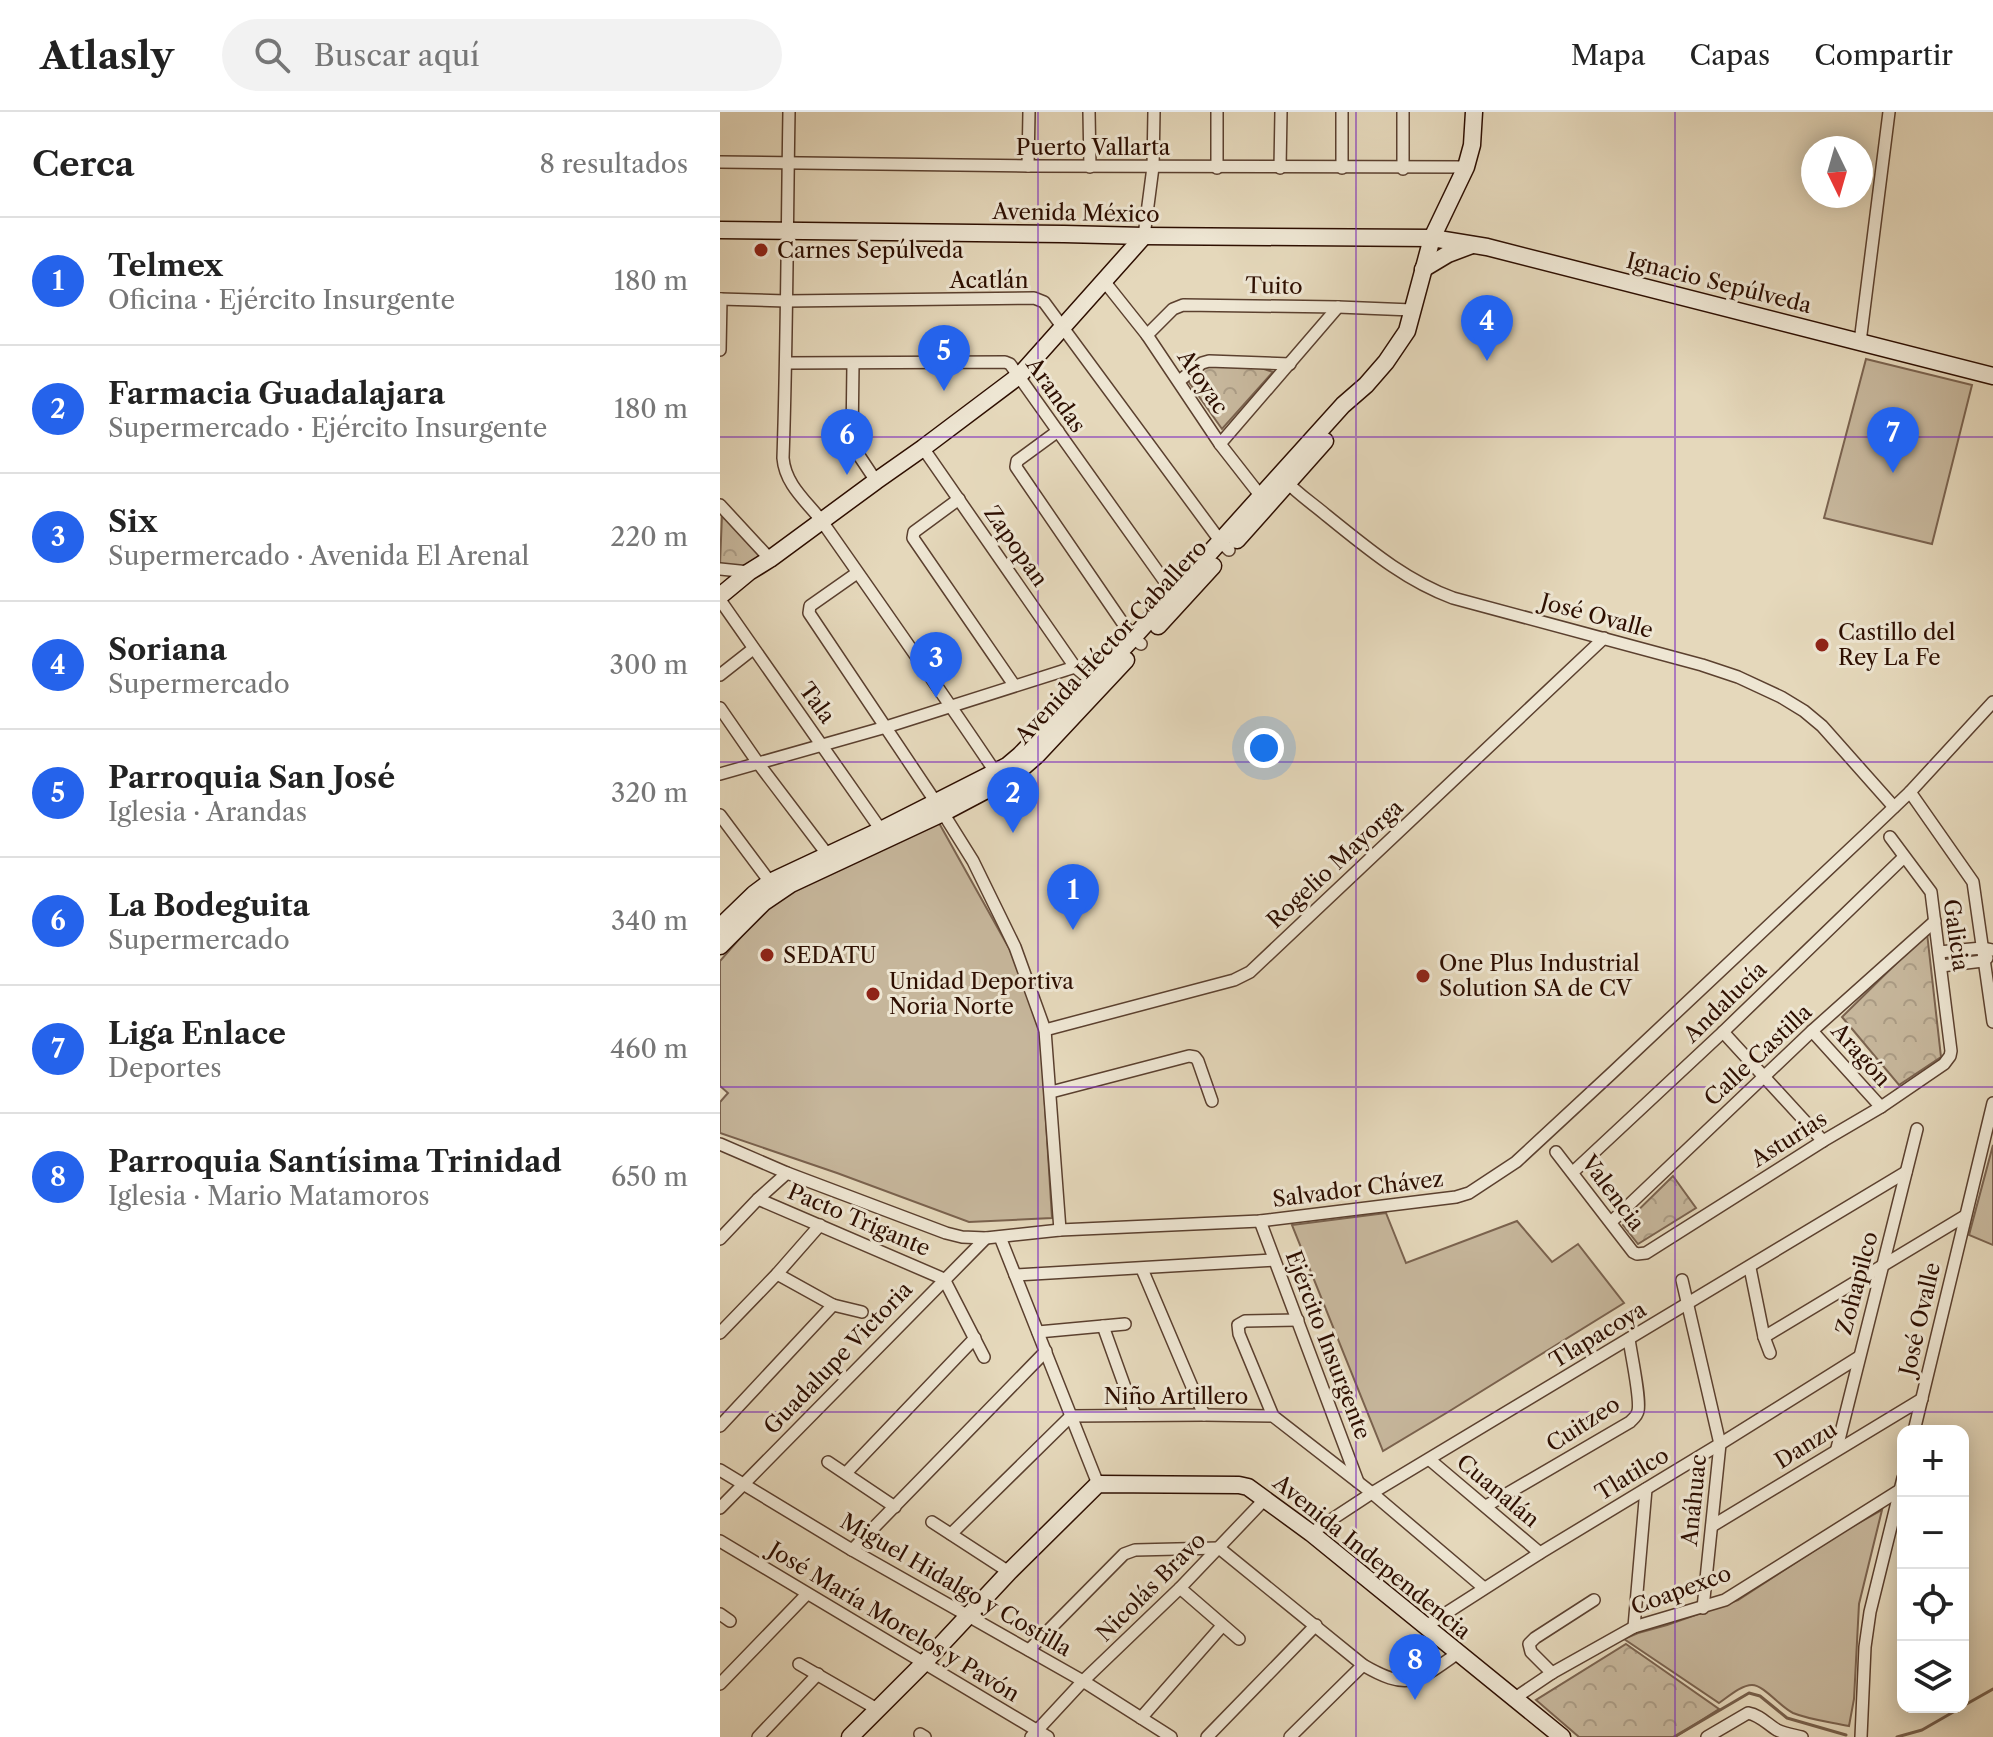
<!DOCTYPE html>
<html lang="es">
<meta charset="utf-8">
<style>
body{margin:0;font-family:"Libre Caslon Text",serif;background:#f2f2f2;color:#222}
.controls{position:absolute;right:24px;bottom:24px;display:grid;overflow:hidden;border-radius:16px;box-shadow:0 4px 20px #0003}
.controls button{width:72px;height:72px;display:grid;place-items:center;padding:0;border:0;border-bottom:2px solid #e0e0e0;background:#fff;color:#222;font:40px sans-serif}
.compass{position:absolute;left:1081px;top:24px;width:72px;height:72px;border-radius:50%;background:#fff;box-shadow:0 4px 20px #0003;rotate:175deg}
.you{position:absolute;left:544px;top:636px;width:28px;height:28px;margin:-20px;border:6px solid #fff;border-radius:50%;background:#1a73e8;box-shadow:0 0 0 12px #1a73e833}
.badge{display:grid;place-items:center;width:52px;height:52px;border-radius:50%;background:#2563eb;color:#fff;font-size:26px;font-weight:700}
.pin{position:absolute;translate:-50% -66px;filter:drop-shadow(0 2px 4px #0008)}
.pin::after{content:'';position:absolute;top:42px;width:28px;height:24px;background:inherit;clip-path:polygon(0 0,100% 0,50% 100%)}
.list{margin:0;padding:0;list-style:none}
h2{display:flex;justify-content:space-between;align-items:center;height:104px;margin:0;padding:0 32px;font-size:34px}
h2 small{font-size:26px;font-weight:400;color:#767676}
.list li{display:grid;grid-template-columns:52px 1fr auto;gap:24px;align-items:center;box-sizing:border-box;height:128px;padding:0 32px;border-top:2px solid #e0e0e0}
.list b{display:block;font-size:30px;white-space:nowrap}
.list p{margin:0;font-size:26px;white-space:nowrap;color:#767676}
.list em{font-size:26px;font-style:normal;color:#767676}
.icon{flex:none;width:44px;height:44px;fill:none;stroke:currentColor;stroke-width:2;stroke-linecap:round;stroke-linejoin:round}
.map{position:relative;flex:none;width:1273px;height:1625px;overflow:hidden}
header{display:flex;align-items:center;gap:48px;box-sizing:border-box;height:112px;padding:0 40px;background:#fff;border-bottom:2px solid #e0e0e0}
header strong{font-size:38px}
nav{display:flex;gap:44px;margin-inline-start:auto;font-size:28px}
.search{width:560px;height:72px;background:#f2f2f2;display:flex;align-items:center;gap:20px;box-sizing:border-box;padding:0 28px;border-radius:44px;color:#767676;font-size:30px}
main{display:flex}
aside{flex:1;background:#fff}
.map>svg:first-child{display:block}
</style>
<header>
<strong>Atlasly</strong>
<div class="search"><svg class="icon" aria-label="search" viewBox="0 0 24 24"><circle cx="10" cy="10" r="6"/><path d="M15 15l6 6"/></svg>Buscar aquí</div>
<nav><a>Mapa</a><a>Capas</a><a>Compartir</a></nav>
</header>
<main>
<aside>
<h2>Cerca<small>8 resultados</small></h2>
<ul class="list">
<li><span class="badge">1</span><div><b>Telmex</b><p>Oficina · Ejército Insurgente</p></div><em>180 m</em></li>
<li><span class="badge">2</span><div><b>Farmacia Guadalajara</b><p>Supermercado · Ejército Insurgente</p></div><em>180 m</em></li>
<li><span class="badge">3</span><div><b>Six</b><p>Supermercado · Avenida El Arenal</p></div><em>220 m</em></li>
<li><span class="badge">4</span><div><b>Soriana</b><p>Supermercado</p></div><em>300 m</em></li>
<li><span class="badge">5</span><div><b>Parroquia San José</b><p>Iglesia · Arandas</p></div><em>320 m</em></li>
<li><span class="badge">6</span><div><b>La Bodeguita</b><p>Supermercado</p></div><em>340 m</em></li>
<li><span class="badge">7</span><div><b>Liga Enlace</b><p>Deportes</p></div><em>460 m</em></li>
<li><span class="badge">8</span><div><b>Parroquia Santísima Trinidad</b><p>Iglesia · Mario Matamoros</p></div><em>650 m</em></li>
</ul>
</aside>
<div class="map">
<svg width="1273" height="1625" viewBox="0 0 1273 1625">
<defs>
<pattern id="forest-crowns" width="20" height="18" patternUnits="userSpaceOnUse" patternTransform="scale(2)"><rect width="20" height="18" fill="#c6b69b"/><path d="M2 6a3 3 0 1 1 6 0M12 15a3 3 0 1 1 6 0" fill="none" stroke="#aa9b84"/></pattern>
</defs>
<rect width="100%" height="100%" fill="#e5d8bb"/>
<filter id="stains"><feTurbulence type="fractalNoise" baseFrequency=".0025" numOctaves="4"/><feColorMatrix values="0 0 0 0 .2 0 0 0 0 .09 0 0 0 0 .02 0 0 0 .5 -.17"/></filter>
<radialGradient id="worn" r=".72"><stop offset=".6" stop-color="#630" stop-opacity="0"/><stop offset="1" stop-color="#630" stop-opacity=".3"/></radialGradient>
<g fill="#c6b69b" stroke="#7a624e" stroke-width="2">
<polygon points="1146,247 1252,273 1212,432 1104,406"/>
<polygon points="219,711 290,838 320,914 332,1106 249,1110 117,1061 0,1021 0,990 8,981 0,974 0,849 53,788"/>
<polygon points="1273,1033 1273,1133 1249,1123"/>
<polygon points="666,1101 686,1151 797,1109 832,1150 858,1132 904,1191 728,1300 663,1339 572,1113"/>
<path d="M1162,1398L1139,1492L1134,1587L1129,1614C1111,1610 1090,1608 1073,1601C1060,1595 1044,1573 1032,1573C1021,1573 1008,1585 999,1591L904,1527L918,1521L947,1513L1018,1488L1126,1418Z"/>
</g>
<g fill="url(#forest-crowns)" stroke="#7a624e" stroke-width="2">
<polygon points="489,253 541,256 553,260 502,317 468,269"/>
<polygon points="2,402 41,445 23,455 0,453"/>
<polygon points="1207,821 1221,945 1179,973 1122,905"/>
<polygon points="953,1064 976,1096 918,1132 903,1113"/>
<polygon points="906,1532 999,1597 955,1625 859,1625 816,1588"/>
</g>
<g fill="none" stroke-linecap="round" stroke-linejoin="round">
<g stroke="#765e4a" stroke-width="3">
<polyline points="1243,1594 1273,1577"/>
<polyline points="954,1625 1029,1581 1040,1584 1067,1606 1126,1623"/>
<polyline points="1177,1625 1202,1618 1242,1595"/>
</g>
<defs>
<g id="street">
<path d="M69,0C67,116 67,231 63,346C65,372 86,389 101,408C160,492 219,576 276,661"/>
<polyline points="369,0 370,55"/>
<polyline points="497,0 497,56"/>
<polyline points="622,0 622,56"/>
<polyline points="0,50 308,54 746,55"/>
<polyline points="308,54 309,0"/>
<polyline points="560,56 561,0"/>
<polyline points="683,57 683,0"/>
<polyline points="424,124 433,55 434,0"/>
<polyline points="384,169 427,223 500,332 543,387"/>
<polyline points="0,187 66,189 314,186 324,190 501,430 509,438"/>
<polyline points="427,223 453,197 463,193 618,195 692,198"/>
<polyline points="1140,230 1169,0"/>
<polyline points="0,238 1,187"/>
<polyline points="66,251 285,250 290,252 453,481"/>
<polyline points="133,252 132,329 136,339 156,369"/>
<polyline points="459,269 482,251 489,249 570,252"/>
<polyline points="338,319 297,349 296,355 413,526 421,532"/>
<polyline points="500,332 618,195"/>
<polyline points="203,336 355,555 374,571"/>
<path d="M563,366C575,380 592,391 606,403C646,435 684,468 733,486L982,553L1018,565L1061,585L1084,599L1102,614L1174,695"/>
<polyline points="239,387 194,420 193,426 294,573"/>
<polyline points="0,393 50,447"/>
<polyline points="0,457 29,460"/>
<polyline points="137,461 90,494 89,501 223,701 253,749 295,835 325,918 340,1118"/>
<polyline points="0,488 161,718"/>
<polyline points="0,563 33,537"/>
<polyline points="0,596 38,651 107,742 108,748"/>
<polyline points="0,662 166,615 355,555"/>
<polyline points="1190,680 1253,770 1273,910"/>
<polyline points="0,703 50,770"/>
<polyline points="1219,840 1262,836 1273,838"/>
<polyline points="1221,854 1263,849 1267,846"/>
<polyline points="325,918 514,868 530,860 884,526"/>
<polyline points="1092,919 1161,995"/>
<polyline points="1003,920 1103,1029"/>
<polyline points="331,980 469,944 475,945 478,949 492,989"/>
<polyline points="0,1032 67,1061 226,1121 242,1125 266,1126 340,1118 540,1109 736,1085 749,1081 796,1050 892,961 1147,721 1190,680 1273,590"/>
<polyline points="836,1040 913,1140 917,1142 926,1141 1103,1029 1161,995 1224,952 1230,944 1231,939 1211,780 1170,725"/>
<polyline points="853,1060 1003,920 1183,746"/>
<polyline points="38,1087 224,1167 264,1245"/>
<polyline points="540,1109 638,1370"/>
<polyline points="891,1110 1092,919 1215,809"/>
<polyline points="280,1125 378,1372"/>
<polyline points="0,1127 38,1087 67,1061"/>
<polyline points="1030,1156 1044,1225 1050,1241"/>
<polyline points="422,1157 484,1303"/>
<polyline points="57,1162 113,1193 142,1200"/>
<polyline points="295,1163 554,1148"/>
<polyline points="962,1168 1000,1332 983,1496"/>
<polyline points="383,1214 415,1303"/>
<polyline points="318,1220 405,1212"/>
<polyline points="0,1221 57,1162 100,1113"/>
<polyline points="1044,1225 1245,1104"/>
<polyline points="553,1304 519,1222 518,1213 525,1209 578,1208"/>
<polyline points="0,1314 113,1193"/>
<polyline points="1194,1319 1273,991"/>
<polyline points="1117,1336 1197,1017"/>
<polyline points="710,1348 820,1441"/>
<polyline points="108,1350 175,1395"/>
<polyline points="0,1358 132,1438 363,1569 451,1625"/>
<polyline points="126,1361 255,1226"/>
<path d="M766,1394L910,1310C914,1306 917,1304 918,1299C921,1287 911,1242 909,1227"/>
<polyline points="0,1396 266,1126"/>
<polyline points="212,1410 289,1460"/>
<polyline points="992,1414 1202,1287"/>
<polyline points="591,1421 652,1381 1186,1060"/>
<polyline points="231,1422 351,1304 484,1303 553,1304 652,1381 764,1476"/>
<polyline points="0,1429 328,1625"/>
<polyline points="132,1438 326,1239"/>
<polyline points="460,1476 519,1527"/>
<polyline points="0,1502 10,1509"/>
<polyline points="706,1514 820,1441 1000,1332 1139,1245"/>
<polyline points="914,1515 926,1377"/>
<path d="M309,1538L404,1442L415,1438L499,1436L643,1553C689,1580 698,1569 738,1541"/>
<polyline points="79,1552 157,1597"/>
<polyline points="832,1561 811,1540 809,1532 815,1526 874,1488"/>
<polyline points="0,1572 87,1482"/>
<polyline points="795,1586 832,1561 914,1515 1005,1488 1180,1378"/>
<polyline points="421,1606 502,1514"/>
<polyline points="200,1622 205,1625"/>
<polyline points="38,1625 98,1562"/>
<polyline points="311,1625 363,1569 460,1476 545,1387"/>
<polyline points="487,1625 596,1513"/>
<polyline points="570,1625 643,1553"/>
<path d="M987,1625L1028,1601C1040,1603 1047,1612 1057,1618C1065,1622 1074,1623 1082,1625"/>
<polyline points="1141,1625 1145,1535 1150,1500 1183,1366"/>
</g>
<g id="secondary">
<polyline points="0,118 344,122 424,124 712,126 767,135 1273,264"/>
<polyline points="703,157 728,142 752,133"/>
<polyline points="517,428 605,329"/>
<polyline points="0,484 29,460 50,447 156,369 203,336 300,263 424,124"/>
<polyline points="438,514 493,454"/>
<polyline points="0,815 34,782 50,770 161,718 287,654 300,643 413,526 623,293 646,273 666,250 687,219 712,126 746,55 752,33 754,0"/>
<polyline points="0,834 43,791 71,772 223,701 293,664 317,643 406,548"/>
<polyline points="130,1625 204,1551 289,1460 378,1372 519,1373 528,1375 591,1421 842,1625"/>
</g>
</defs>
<use href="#street" stroke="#5b402f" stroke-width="14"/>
<use href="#secondary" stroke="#2d0e00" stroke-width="19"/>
<use href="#street" stroke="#eee6d3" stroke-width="11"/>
<use href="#secondary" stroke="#eee6d3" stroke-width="16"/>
</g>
<path fill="none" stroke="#7b2cbf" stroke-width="2" stroke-opacity="0.55" d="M318,0V1625M636,0V1625M955,0V1625M0,325H1273M0,650H1273M0,975H1273M0,1300H1273"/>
<g fill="#8f2418" stroke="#eee6d3" stroke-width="3">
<circle cx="41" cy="138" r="8"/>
<circle cx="1102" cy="533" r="8"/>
<circle cx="47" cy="843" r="8"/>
<circle cx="703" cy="864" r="8"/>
<circle cx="153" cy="882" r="8"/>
</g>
<g text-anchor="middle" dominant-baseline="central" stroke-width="6" stroke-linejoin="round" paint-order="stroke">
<g font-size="22" fill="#2d0e00" stroke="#eee6d3">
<text x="373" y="35">Puerto Vallarta</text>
<text transform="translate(356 101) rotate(1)">Avenida México</text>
<text x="269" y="168">Acatlán</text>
<text transform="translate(999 171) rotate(14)">Ignacio Sepúlveda</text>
<text transform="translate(554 174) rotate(1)">Tuito</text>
<text transform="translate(483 270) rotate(56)">Atoyac</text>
<text transform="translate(336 283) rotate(55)">Arandas</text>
<text transform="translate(296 434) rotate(55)">Zapopan</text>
<text transform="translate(877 504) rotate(15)">José Ovalle</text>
<text transform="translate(391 530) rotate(-47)">Avenida Héctor Caballero</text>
<text transform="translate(97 591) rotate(54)">Tala</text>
<text transform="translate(615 752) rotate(-43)">Rogelio Mayorga</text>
<text transform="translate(1236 823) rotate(82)">Galicia</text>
<text transform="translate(1005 890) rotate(-44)">Andalucía</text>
<text transform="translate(1038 943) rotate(-43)">Calle Castilla</text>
<text transform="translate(1141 943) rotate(48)">Aragón</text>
<text transform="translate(1069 1027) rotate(-32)">Asturias</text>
<text transform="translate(638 1077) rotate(-7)">Salvador Chávez</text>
<text transform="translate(893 1081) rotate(53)">Valencia</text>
<text transform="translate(139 1108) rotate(23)">Pacto Trigante</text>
<text transform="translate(1137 1171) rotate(-75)">Zohapilco</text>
<text transform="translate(1200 1207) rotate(-77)">José Ovalle</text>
<text transform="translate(878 1223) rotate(-31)">Tlapacoya</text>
<text transform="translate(608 1233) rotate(69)">Ejército Insurgente</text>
<text transform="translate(118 1246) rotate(-46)">Guadalupe Victoria</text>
<text x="456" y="1284">Niño Artillero</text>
<text transform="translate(863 1312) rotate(-33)">Cuitzeo</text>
<text transform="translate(1086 1333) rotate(-32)">Danzu</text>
<text transform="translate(912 1362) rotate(-31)">Tlatilco</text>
<text transform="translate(778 1379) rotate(40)">Cuanalán</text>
<text transform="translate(974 1388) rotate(-84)">Anáhuac</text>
<text transform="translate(652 1445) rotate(39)">Avenida Independencia</text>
<text transform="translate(236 1473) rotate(30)">Miguel Hidalgo y Costilla</text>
<text transform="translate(431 1475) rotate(-45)">Nicolás Bravo</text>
<text transform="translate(961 1478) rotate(-20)">Coapexco</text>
<text transform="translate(174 1510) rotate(31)">José María Morelos y Pavón</text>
</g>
<g font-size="22" fill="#2d0e00" stroke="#eee6d3" text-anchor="start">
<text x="57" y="138">Carnes Sepúlveda</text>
<text x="1118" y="520">Castillo del<tspan x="1118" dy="25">Rey La Fe</tspan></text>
<text x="63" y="843">SEDATU</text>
<text x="719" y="851">One Plus Industrial<tspan x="719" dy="25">Solution SA de CV</tspan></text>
<text x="169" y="869">Unidad Deportiva<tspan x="169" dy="25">Noria Norte</tspan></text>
</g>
</g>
<rect width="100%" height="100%" filter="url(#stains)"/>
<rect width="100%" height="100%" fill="url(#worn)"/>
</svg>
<div class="controls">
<button>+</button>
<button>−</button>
<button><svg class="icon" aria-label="locate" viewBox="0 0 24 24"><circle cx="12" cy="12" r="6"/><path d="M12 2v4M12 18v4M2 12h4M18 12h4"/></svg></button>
<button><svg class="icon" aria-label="layers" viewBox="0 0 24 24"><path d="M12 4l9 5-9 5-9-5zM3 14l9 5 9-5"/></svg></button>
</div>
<svg class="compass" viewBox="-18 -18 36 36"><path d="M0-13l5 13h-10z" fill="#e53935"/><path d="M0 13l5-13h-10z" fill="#767676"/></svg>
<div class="you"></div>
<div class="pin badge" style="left:353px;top:818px">1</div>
<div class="pin badge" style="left:293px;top:721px">2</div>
<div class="pin badge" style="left:216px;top:586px">3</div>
<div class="pin badge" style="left:767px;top:249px">4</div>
<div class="pin badge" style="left:224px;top:279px">5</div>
<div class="pin badge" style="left:127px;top:363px">6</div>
<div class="pin badge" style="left:1173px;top:361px">7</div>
<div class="pin badge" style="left:695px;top:1588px">8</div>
</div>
</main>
